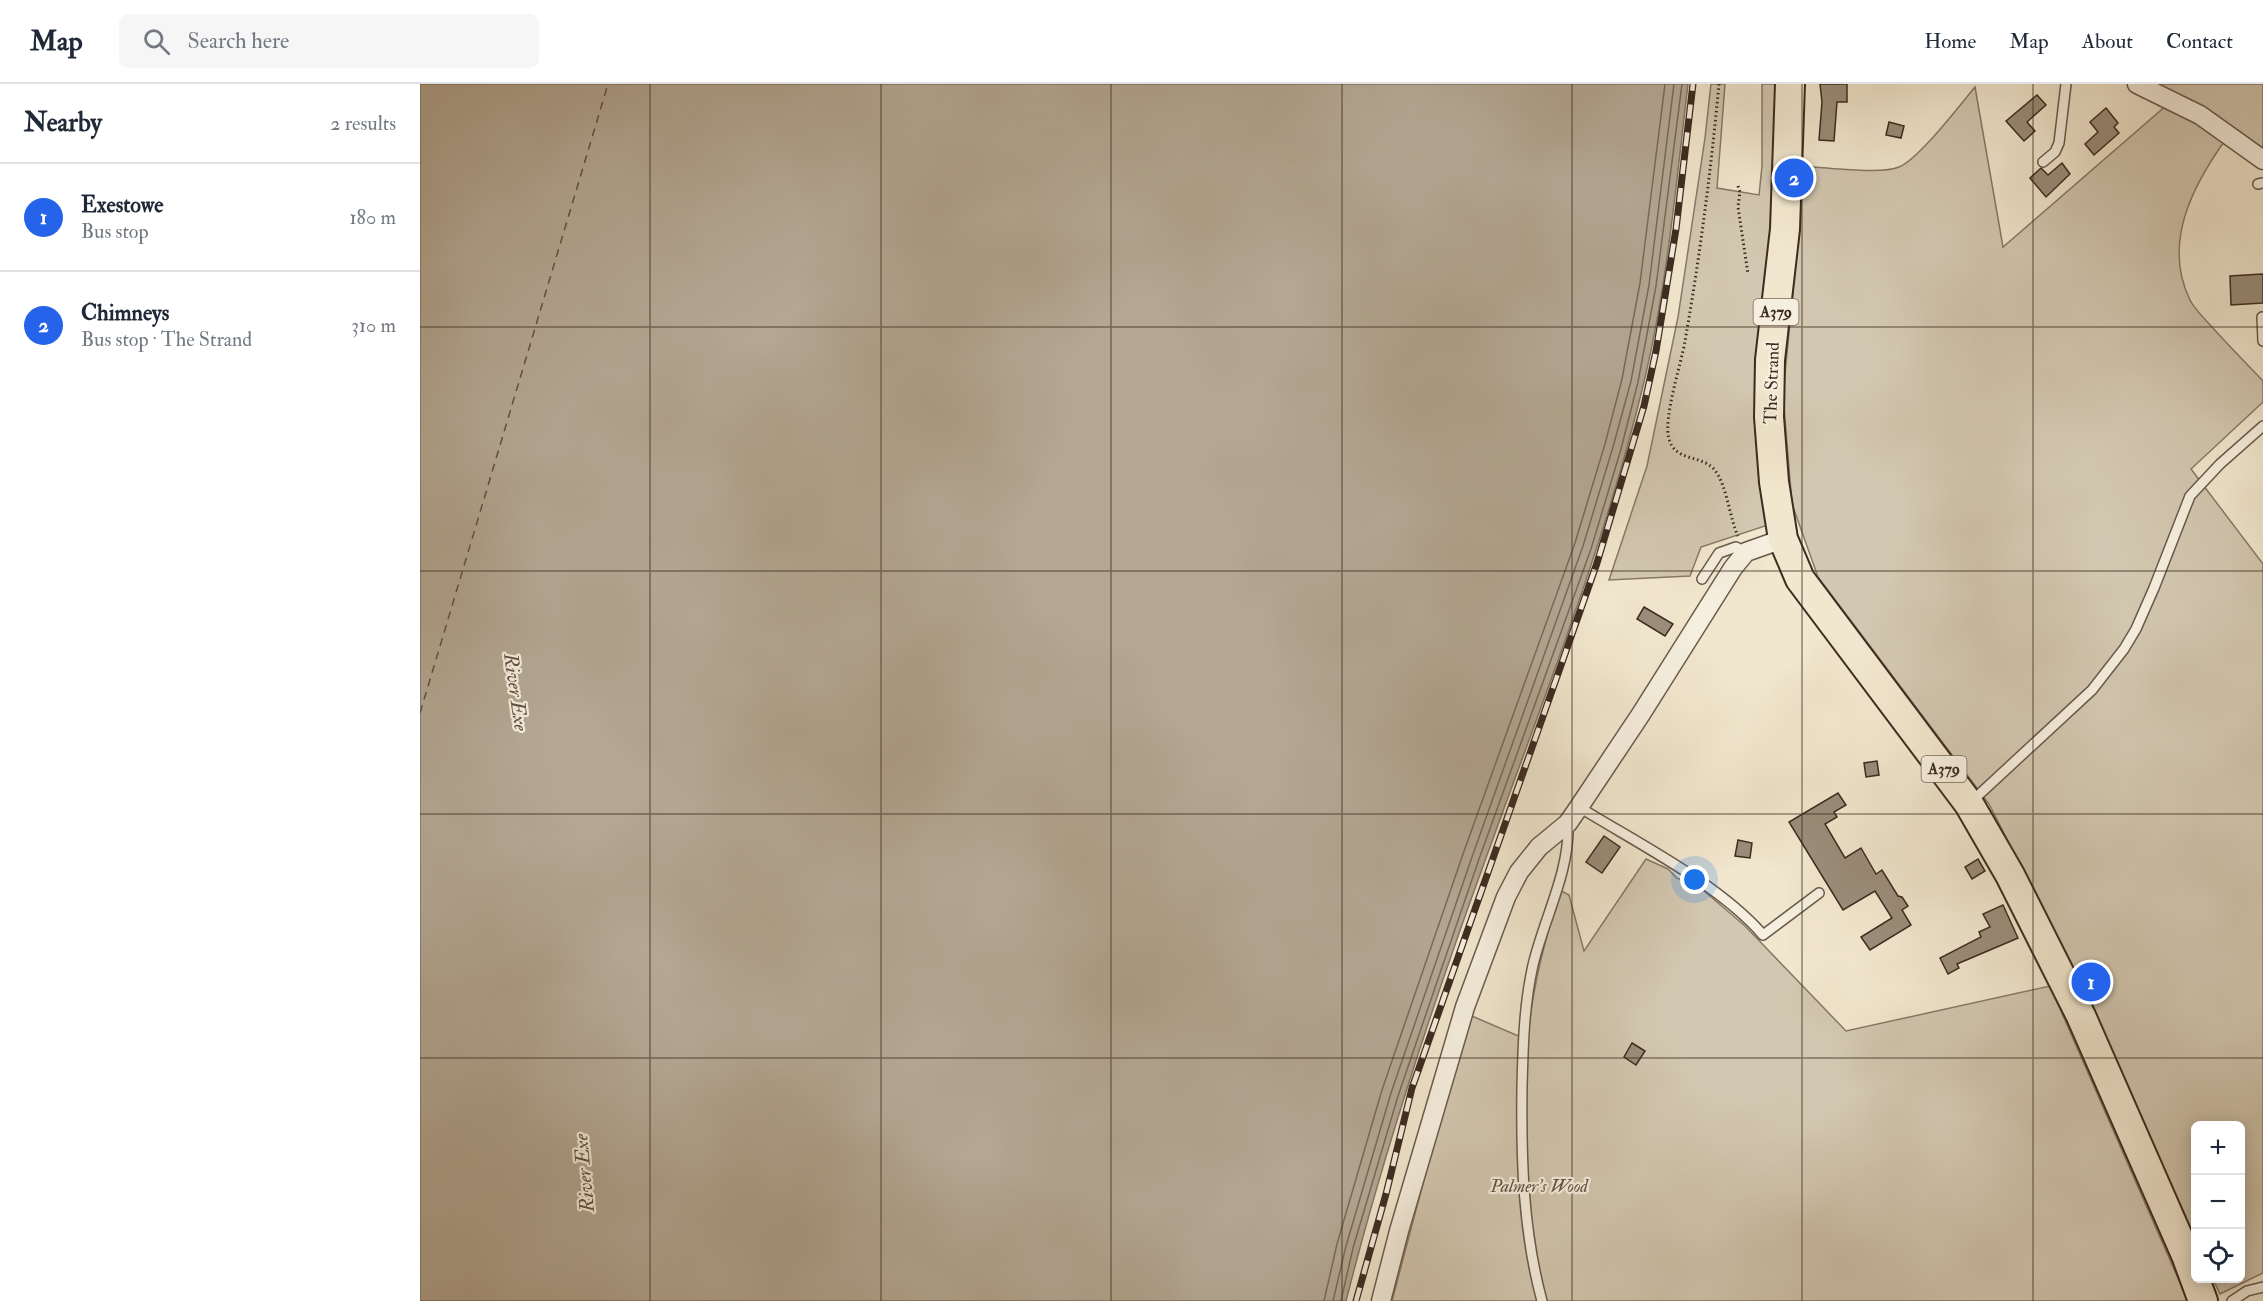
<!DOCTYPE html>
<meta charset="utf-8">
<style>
body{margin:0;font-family:"IM FELL Double Pica",serif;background:#f6f6f7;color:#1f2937}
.controls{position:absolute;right:18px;bottom:18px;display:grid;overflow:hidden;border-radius:9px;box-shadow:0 3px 15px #0003}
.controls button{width:54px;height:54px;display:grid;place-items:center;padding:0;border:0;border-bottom:2px solid #e0e1e3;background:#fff;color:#1f2937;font:30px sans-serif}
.you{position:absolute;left:1275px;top:796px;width:21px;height:21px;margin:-15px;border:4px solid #fff;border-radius:50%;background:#1a73e8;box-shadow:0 0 0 9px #1a73e833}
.badge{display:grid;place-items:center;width:39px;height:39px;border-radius:50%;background:#2563eb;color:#fff;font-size:20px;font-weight:700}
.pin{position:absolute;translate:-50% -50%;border:3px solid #fff;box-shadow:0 2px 6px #0006}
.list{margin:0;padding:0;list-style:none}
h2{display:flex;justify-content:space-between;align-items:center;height:78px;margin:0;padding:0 24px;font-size:26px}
h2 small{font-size:20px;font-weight:400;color:#747a83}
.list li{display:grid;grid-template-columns:39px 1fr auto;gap:18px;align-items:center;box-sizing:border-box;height:108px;padding:0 24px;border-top:2px solid #e0e1e3}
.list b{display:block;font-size:22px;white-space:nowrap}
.list p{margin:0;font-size:20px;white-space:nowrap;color:#747a83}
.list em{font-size:20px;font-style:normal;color:#747a83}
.icon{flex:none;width:33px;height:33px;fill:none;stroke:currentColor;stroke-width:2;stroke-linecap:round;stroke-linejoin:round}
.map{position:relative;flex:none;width:1843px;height:1217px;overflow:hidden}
header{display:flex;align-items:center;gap:36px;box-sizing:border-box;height:84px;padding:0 30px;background:#fff;border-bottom:2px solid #e0e1e3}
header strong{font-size:28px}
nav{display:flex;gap:33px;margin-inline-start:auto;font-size:21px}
.search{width:420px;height:54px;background:#f6f6f7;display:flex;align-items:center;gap:15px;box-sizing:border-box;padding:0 21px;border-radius:9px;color:#747a83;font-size:22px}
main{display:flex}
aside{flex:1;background:#fff}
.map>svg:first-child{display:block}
</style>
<header>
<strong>Map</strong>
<div class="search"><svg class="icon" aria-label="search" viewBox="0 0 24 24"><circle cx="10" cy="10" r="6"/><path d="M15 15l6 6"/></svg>Search here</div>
<nav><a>Home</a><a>Map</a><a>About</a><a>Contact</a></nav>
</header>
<main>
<aside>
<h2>Nearby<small>2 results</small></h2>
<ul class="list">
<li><span class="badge">1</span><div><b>Exestowe</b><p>Bus stop</p></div><em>180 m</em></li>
<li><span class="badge">2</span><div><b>Chimneys</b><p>Bus stop · The Strand</p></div><em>310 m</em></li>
</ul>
</aside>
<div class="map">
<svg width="1843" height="1217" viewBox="0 0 1843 1217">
<rect width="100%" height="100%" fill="#f1e7ce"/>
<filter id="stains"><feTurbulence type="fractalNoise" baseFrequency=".00333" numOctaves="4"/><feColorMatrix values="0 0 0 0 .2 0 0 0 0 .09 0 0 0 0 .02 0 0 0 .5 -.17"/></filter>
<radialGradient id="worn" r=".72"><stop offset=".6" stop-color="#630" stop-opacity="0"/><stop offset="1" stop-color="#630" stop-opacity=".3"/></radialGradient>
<g fill="#d2c7b0" stroke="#877968" stroke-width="1.5">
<polygon points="1291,0 1305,0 1297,104 1339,111 1342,82 1342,0 1361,0 1354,439 1281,463 1270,492 1189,496 1227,382 1258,233 1285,54"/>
<polygon points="1724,0 1843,0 1843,69"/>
<path d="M1555,3L1583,163L1747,21L1806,55C1773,101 1742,159 1770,216C1775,226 1785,235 1793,244C1809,262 1826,279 1843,297V318L1771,385L1843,480V1189L1800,1210L1793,1195L1820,1194V1042H1776L1775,1156L1663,905L1569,720L1398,493L1372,420L1363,311L1378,155V82C1401,83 1461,91 1479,83C1498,76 1540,21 1555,3Z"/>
<path d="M1226,775L1248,785L1257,794L1277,801L1325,842L1426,947L1630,902L1768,1217H972L1017,1046L1052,932L1096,951L1108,952C1113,900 1125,857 1140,806L1149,811L1164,867Z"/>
</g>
<path fill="#b3a793" stroke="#837565" stroke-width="1.5" d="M0,0H1268C1256,101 1247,204 1223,302C1184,464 1122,618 1066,774C1013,919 964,1067 926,1217H0Z"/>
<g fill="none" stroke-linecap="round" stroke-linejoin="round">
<g stroke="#78695a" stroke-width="1.5">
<polyline points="904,1217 917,1160 962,1006 1043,770 1155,459 1185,360 1202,295 1220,199 1245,0"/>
<polyline points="913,1217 926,1162 971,1009 1052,773 1163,462 1193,363 1211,297 1229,201 1254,0"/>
<polyline points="921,1217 933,1164 978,1012 1059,775 1171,465 1201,365 1218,298 1236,202 1262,0"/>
</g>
<polyline stroke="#605042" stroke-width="1.5" stroke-dasharray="8 6" stroke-linecap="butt" points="0,629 188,0"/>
</g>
<g fill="#9a8d7a" stroke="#3c2b20" stroke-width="1.5">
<polygon points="1400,0 1427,0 1427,18 1417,18 1414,57 1399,56 1402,18"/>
<polygon points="1617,11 1626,21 1607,38 1615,47 1604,57 1586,37"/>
<polygon points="1686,24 1698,39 1694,43 1699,49 1674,71 1665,60 1678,48 1670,38"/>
<polygon points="1469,38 1484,42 1481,54 1466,51"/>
<polygon points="1642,79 1650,90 1626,113 1610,94 1621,84 1628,91"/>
<polygon points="1843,190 1843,219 1811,221 1810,192"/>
<polygon points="1224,523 1253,540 1245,552 1217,535"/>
<polygon points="1457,677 1459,691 1446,693 1444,679"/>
<polygon points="1418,709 1426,721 1414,728 1417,733 1405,740 1425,774 1441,764 1456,790 1462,786 1478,812 1482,813 1488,822 1482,826 1491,841 1450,866 1441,853 1472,834 1455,807 1423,826 1369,738"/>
<polygon points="1184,752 1200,763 1182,789 1166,778"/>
<polygon points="1318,756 1332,759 1330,774 1315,772"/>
<polygon points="1558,775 1565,787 1552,795 1545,783"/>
<polygon points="1583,821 1598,854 1537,880 1539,884 1528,890 1520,874 1561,853 1559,848 1570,843 1563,830"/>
<polygon points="1212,959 1225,967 1216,981 1204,973"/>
</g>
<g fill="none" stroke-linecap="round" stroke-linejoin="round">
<defs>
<g id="lane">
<polyline points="1623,78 1635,68 1639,59 1646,0"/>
<polyline points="1838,100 1843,99"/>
<polyline points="1842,233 1843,257"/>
<polyline points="1282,495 1299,469 1316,463 1326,468"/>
<polyline points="1551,718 1672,606 1704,565 1716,545 1734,504 1770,412 1800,380 1843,342"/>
<path d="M1159,723C1217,759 1299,800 1343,851L1399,809"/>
<path d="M1122,1217C1103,1147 1101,1075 1102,1003C1103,962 1104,921 1113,881C1124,834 1150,788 1148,739"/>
<polyline points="1812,1217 1827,1207 1843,1203"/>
</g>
<g id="street">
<polyline points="1717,0 1780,31 1843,76"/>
<polyline points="961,1217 979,1147 1045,923 1086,813 1099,788 1119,763 1148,739 1159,723 1221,630 1313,484 1326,468 1363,455"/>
</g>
<polyline id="primary" points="1370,0 1365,145 1350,276 1349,333 1354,398 1363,455 1380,495 1549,720 1590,791 1661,932 1766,1171 1783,1217"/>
</defs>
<use href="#lane" stroke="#695a4c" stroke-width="12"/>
<use href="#street" stroke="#695a4c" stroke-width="21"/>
<use href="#primary" stroke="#3c2b20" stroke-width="32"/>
<g stroke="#3c2b20" stroke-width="3" stroke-dasharray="1.5 3" stroke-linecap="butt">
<path d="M1299,0C1291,86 1280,172 1265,257C1261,281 1243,334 1249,355C1255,377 1279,371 1293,384C1307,399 1309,433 1318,452"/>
<polyline points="1318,102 1320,108 1318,123 1328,190"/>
</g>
<use href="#lane" stroke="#f6efdf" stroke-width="9"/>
<use href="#street" stroke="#f6efdf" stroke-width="18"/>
<use href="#primary" stroke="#f1e7ce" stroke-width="28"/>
<defs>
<polyline id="rail" points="936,1217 966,1110 992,1004 1177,479 1224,322 1236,267 1256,145 1273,0"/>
</defs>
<use href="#rail" stroke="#3c2b20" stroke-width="7"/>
<use href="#rail" stroke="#f6efdf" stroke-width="4.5" stroke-dasharray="14" stroke-linecap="butt"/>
</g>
<path fill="none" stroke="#3c2b20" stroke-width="1.5" stroke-opacity="0.55" d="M230,0V1217M461,0V1217M691,0V1217M922,0V1217M1152,0V1217M1382,0V1217M1613,0V1217M0,243H1843M0,487H1843M0,730H1843M0,974H1843"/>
<g text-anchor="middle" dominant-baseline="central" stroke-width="4.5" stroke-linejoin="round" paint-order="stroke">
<g fill="#f6efdf" stroke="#746659" stroke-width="1.5">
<rect x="1333.5" y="215" width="45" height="26" rx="4.5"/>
<rect x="1501.5" y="672" width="45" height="26" rx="4.5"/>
</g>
<g font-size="16" font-weight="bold" fill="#3c2b20">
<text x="1356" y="228">A379</text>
<text x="1524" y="685">A379</text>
</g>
<g font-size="18" fill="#3c2b20" stroke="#f6efdf">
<text transform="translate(1352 299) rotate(-88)">The Strand</text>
</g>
<g font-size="18" font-style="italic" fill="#625244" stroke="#f6efdf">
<text x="1119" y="1102">Palmer's Wood</text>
</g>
<g font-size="20" font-style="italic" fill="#605042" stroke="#f6efdf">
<text transform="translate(96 608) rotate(82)">River Exe</text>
<text transform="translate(164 1089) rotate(-95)">River Exe</text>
</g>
</g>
<rect width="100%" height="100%" filter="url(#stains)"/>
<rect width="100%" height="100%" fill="url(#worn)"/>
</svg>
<div class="controls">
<button>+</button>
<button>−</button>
<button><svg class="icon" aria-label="locate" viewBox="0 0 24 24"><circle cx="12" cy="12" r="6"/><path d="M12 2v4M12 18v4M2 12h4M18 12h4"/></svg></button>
</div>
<div class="you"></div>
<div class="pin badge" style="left:1671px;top:898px">1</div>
<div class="pin badge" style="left:1374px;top:94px">2</div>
</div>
</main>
